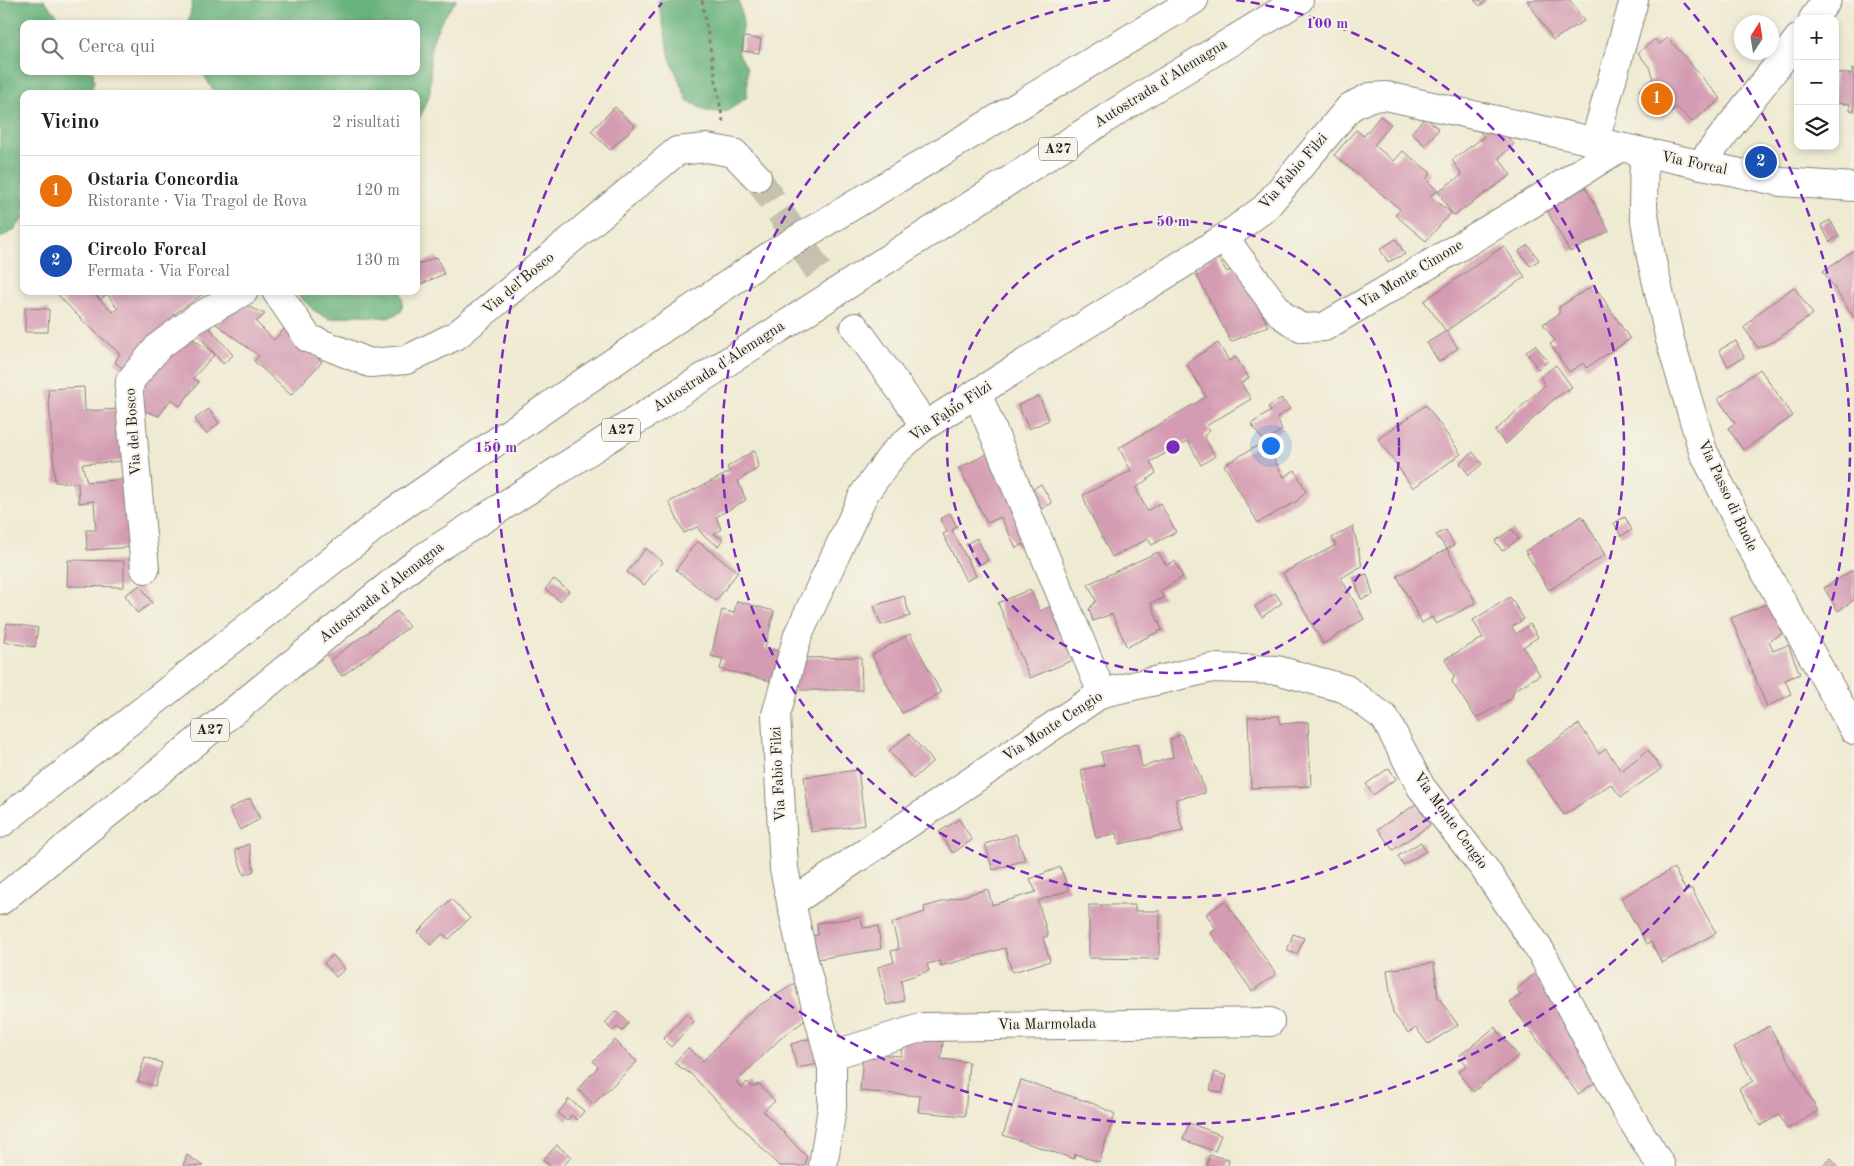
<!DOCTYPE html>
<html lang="it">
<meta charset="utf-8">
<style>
body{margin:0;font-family:"Old Standard TT",serif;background:#f2f2f2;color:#202124}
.controls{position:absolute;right:15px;top:15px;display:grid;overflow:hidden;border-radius:10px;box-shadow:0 2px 8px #0003}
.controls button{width:45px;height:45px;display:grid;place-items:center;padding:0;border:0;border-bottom:1px solid #e0e0e0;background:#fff;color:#202124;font:25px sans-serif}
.compass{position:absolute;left:1734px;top:15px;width:45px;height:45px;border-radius:50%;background:#fff;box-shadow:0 2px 8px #0003;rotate:12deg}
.you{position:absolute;left:1270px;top:445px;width:18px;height:18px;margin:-12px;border:4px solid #fff;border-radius:50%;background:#1a73e8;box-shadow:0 0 0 8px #1a73e833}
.badge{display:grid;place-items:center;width:32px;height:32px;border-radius:50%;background:#db2777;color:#fff;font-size:16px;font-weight:700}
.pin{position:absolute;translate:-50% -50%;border:2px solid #fff;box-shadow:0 1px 5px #0006}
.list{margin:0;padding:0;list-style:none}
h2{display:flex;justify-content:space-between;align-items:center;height:65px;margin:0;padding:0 20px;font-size:21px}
h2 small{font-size:16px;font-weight:400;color:#757577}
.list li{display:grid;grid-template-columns:32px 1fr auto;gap:15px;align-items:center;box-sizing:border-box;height:70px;padding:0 20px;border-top:1px solid #e0e0e0}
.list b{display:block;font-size:19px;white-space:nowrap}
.list p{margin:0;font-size:16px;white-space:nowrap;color:#757577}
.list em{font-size:16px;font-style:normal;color:#757577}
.icon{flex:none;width:28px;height:28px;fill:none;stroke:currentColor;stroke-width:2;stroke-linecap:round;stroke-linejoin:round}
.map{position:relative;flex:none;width:1854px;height:1166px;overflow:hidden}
.search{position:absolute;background:#fff;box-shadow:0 2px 8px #0003;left:20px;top:20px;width:400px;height:55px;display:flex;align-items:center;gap:12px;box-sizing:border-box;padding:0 18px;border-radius:10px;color:#757577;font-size:19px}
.panel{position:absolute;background:#fff;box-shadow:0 2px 8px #0003;left:20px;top:90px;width:400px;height:205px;border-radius:10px}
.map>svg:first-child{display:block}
</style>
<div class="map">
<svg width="1854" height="1166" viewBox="0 0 1854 1166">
<rect width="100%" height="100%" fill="#f7f3e8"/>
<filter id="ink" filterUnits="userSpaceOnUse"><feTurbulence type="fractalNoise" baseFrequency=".02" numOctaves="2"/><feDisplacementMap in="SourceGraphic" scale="10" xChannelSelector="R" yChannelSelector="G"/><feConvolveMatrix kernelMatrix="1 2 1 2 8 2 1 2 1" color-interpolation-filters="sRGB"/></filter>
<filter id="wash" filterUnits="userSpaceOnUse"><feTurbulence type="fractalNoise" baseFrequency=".0096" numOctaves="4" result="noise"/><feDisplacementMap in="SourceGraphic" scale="20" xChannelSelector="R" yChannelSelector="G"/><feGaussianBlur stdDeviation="1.12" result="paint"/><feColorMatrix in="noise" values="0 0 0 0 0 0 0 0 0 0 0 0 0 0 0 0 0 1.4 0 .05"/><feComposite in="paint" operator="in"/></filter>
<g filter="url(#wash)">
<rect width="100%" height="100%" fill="#efead2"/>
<g fill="#67b27b" stroke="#42674c">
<polygon points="0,0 44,0 65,24 24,24 24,71 93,71 94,82 90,94 24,94 24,218 13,231 0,238"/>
<path d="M193,0H457C446,13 436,28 432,44C428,60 432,76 430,91C428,103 422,113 416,124V94H215L202,71H416V24H188Z"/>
<polygon points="658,0 739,0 743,23 738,52 747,68 747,97 728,111 718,112 706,111 687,100 670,58"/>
<polygon points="294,291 400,291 403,300 401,312 388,318 359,315 329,319 313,310"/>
</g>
<g id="blocks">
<g fill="#d49cb2" fill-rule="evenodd">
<polygon points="1474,0 1487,0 1480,6"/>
<polygon points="1527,0 1570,0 1584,21 1553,40"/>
<polygon points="744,37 761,39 759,53 742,51"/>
<polygon points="1668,38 1721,99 1692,122 1676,107 1662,118 1639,90 1653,79 1649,67 1638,53 1655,39 1659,44"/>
<polygon points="1852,69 1854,69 1854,111 1850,110 1850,104 1835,103 1835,73 1852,74"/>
<polygon points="615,107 635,126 610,150 591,131"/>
<polygon points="1380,116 1391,124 1374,145 1394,161 1403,151 1431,173 1426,179 1438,191 1462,175 1452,160 1484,137 1480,132 1493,123 1514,144 1499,158 1511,175 1455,215 1451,213 1438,191 1430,196 1451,213 1426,241 1395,215 1400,209 1334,155 1356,130 1364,136"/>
<polygon points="1425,117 1439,129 1425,145 1411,133"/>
<polygon points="1584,185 1609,231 1570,252 1545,207"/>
<polygon points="1830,220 1839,236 1830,242 1821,225"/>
<polygon points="1396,239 1405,254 1388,262 1380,249"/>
<polygon points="1528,245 1539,260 1530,266 1519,251"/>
<polygon points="1504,246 1525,277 1446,331 1424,301"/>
<polygon points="1854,250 1854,318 1823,271"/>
<polygon points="1216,254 1227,272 1235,267 1248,286 1268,326 1231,342 1194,270"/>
<polygon points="437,257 444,274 419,285 416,277 416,265"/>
<polygon points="1594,285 1630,339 1586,368 1583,363 1569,372 1550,344 1555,341 1543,324 1559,314 1559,307"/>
<polygon points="1794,287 1813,314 1775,341 1758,348 1744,328 1756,315"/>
<path d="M58,291H90L100,300L95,291H207L173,315L177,321L127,372L115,362L120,354L83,321L56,293ZM107,294L118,309L113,312L100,300Z"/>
<polygon points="236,301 265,314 256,322 274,340 285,328 322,362 291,395 254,361 259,356 216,324"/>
<polygon points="25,308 49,309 48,332 25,332"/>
<polygon points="207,325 233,355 223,364 215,354 193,378 199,382 180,406 171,399 159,416 143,410 142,400 146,379 184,333 215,354 197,334"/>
<polygon points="1446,331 1458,348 1439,362 1427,343"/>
<polygon points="1736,341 1744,357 1728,366 1719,350"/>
<polygon points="1218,343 1229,361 1236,357 1249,378 1241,383 1251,399 1206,426 1210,431 1204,436 1215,456 1201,465 1188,441 1150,462 1156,473 1136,488 1147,511 1160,503 1176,532 1152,545 1148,539 1112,557 1087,507 1083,495 1131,471 1119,448 1206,397 1186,363"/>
<polygon points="1535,345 1548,361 1538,369 1526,352"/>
<polygon points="1556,365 1572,387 1555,398 1506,444 1495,431 1545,385 1540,377"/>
<polygon points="1760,369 1793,416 1743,450 1728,428 1735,423 1718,399"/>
<polygon points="84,387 85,411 120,409 124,461 82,464 87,482 130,479 134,547 87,550 86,530 96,530 94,501 79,503 78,483 55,482 48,389"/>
<polygon points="1039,396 1049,420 1029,429 1018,405"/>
<polygon points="1281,398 1290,409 1277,417 1282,430 1264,442 1251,424 1271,411 1268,407"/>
<polygon points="1426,405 1461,454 1413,488 1378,439"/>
<polygon points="209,409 219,423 206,434 195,419"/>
<polygon points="1264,442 1284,477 1295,470 1306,491 1297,501 1258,523 1224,465"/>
<polygon points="755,450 758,468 738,481 746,500 716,517 721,529 714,534 723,539 718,546 703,535 697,527 684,533 669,502 730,472 727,467"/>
<polygon points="991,452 1035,539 1016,548 1001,517 987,523 959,468"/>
<polygon points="1473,452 1482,464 1469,475 1460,463"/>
<polygon points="1041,484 1052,503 1041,509 1031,490"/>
<polygon points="950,513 957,527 952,530 976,576 966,581 943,534 947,532 940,519"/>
<polygon points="1582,516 1605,555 1549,590 1525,551"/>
<polygon points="1625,517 1632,530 1621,536 1614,523"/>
<polygon points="1353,526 1362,566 1341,578 1364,619 1323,644 1283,573 1336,545 1332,538"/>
<polygon points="1512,529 1519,539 1502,551 1495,541"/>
<polygon points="1446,530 1454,545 1447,549 1436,535"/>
<polygon points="977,538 988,560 977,566 966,544"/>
<polygon points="697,541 738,572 716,601 676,570"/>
<polygon points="646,548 663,562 644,585 627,572"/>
<polygon points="1447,549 1476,603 1436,624 1432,617 1422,623 1397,576"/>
<polygon points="1158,552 1166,565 1175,561 1183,577 1160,591 1164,598 1151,603 1162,630 1127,647 1112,614 1093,621 1089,609 1096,601 1088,584"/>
<polygon points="68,560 124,561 124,587 67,586"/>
<polygon points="1854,569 1854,600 1838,611 1824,588"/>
<polygon points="1367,574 1373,595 1361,599 1354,578"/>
<polygon points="554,579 569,591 560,601 545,589"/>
<polygon points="140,585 152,603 137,613 125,595"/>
<polygon points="1030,589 1040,611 1062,601 1085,655 1030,678 998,603"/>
<polygon points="1275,593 1282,603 1262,617 1255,607"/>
<polygon points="904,596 910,616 881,625 874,606"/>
<polygon points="1510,597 1524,619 1512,627 1516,634 1530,624 1538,637 1523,647 1540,675 1514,690 1512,698 1476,718 1452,682 1454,676 1445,659 1483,638 1473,620"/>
<polygon points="737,601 774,611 765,648 783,652 775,682 720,669 723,659 711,656 722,610 734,613"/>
<polygon points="1769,603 1782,634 1769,641 1773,651 1788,645 1800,674 1785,680 1791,694 1767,707 1731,618"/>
<polygon points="397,611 409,627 342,676 330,660"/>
<polygon points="7,623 38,628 35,647 4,642"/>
<polygon points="910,634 941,693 902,713 872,655"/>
<polygon points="861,657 862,690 791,690 799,658"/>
<polygon points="1279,716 1280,724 1308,722 1311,786 1251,788 1248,717"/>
<polygon points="1579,724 1599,754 1606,749 1621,771 1648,750 1661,769 1621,797 1611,784 1564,815 1527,760"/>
<polygon points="909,734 933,761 913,779 889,751"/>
<polygon points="1181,734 1200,776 1205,793 1176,799 1176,806 1183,831 1119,844 1117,833 1096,838 1081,770 1104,765 1101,752 1137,744 1142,767 1173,757 1170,740"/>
<polygon points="1389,768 1396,779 1373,795 1366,784"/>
<polygon points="858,770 865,825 811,832 804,777"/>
<polygon points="250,798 260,819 240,830 229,809"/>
<polygon points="1416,804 1430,825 1393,850 1378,829"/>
<polygon points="959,819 972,840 953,853 939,832"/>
<polygon points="1016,834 1025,860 993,870 985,844"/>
<polygon points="1421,842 1426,851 1403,865 1398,856"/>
<polygon points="249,844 254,871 244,875 235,850"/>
<polygon points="1060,867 1069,890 1038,901 1048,936 1043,938 1050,961 1012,972 1005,948 941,966 940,961 927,964 929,971 901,980 904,1001 887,1005 878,967 894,962 891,951 899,949 892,923 925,912 924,907 988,889 992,905 1036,892 1030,879"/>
<polygon points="1674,868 1686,891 1691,888 1716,933 1662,963 1651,942 1647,944 1621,898"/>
<polygon points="451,899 470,918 449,939 443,934 431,945 418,932"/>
<polygon points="1225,901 1276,974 1252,991 1211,933 1216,929 1206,914"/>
<polygon points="1089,905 1135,905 1135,911 1160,911 1159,959 1089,958"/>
<polygon points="861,917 863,928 878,926 881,949 811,960 808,936 818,935 817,923"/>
<polygon points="1293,934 1304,938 1297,954 1287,951"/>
<polygon points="333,955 345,969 336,977 324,963"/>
<polygon points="1434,963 1438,997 1458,1025 1428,1044 1416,1028 1408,1033 1393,1013 1387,970"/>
<polygon points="1537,972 1571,1013 1561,1021 1602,1077 1578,1094 1510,1003 1521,995 1517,989"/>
<polygon points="797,982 807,1019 781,1038 736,1082 742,1088 747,1082 752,1087 759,1084 775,1101 763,1111 807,1157 805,1166 779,1166 691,1074 674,1063 688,1048 703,1061 752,1010"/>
<polygon points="616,1011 629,1023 622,1031 617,1027 613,1031 605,1023"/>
<polygon points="687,1014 694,1022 671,1047 663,1039"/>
<polygon points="1769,1026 1818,1111 1787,1129 1779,1115 1760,1126 1739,1089 1753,1081 1734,1047"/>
<polygon points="1495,1027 1518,1056 1473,1092 1458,1072 1467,1065 1459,1056"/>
<polygon points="812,1038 818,1064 797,1068 791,1044"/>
<polygon points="902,1039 943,1042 941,1059 969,1062 965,1116 918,1112 920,1096 860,1091 863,1053 901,1056"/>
<polygon points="615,1040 637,1062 593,1104 578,1089 598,1067 593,1061"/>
<polygon points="145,1057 162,1063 155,1086 138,1081"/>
<polygon points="1215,1072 1227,1076 1222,1093 1210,1090"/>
<polygon points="1021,1080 1092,1103 1115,1114 1099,1162 1075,1154 1074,1159 1003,1135"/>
<polygon points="569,1099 584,1111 577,1120 571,1115 567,1121 558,1113"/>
<polygon points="1189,1123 1221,1135 1215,1151 1183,1140"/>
<polygon points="557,1145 571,1157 563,1166 550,1166 543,1160"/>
<polygon points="187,1155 203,1166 183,1166"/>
<polygon points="1209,1155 1229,1159 1228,1166 1207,1166"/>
<polygon points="1831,1158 1838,1166 1822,1166"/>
</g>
</g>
</g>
<g filter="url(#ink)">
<use href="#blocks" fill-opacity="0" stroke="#868377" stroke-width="1"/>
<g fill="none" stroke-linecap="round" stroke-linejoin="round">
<polyline stroke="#c5c1ae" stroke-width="28" stroke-dasharray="28 14" stroke-linecap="butt" points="757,177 855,327"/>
<defs>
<g id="minor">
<polyline points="1813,19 1827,0"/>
<polyline points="1595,141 1634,0"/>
<polyline points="1644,153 1643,208 1651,257 1670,340 1703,451 1749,543 1854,730"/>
<polyline points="1700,165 1798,39"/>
<polyline points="1224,238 1282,315 1301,328 1324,327 1531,204 1619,148"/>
<polyline points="276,291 308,338 370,363 406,360 457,335 677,151 707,148 734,153 757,177"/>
<polyline points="855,327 914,409 923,427"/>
<polyline points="977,393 1102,693"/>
<polyline points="145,569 129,394 130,381 159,346 198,317 244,291"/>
<polyline points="791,903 1102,693 1212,668 1277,670 1346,689 1385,718 1421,787 1484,868 1541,952 1624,1107 1661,1166"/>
<polyline points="829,1056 924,1027 1270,1022"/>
<polyline points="823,1166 832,1108 832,1068 803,957 784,869 776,715 798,635 864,494 893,454 923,427 1224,238 1265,208 1350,107 1370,97 1386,96 1781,182 1854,187"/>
</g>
<g id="highway">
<polyline points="0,824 393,512 771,255 1194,0"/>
<polyline points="0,901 421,559 1130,103 1299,0"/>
</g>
</defs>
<use href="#minor" stroke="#868377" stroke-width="30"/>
<use href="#highway" stroke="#868377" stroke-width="30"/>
<polyline stroke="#868377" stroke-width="3" stroke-dasharray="4 4" stroke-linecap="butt" points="702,0 723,122"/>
<use href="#minor" stroke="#fff" stroke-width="28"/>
<use href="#highway" stroke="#fff" stroke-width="28"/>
</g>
</g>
<g fill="none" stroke="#7b2cbf" stroke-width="2.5" stroke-dasharray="9 6">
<circle cx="1173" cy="447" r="226"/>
<path d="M1236 0A451 451 0 1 1 1110 0"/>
<path d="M1684 3A677 677 0 1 1 662 3"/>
</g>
<g text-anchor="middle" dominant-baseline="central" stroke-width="4" stroke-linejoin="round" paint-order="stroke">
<g fill="#f7f3e8" stroke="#5e5c59" stroke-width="1">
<rect x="1039" y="137.5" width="38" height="23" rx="4"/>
<rect x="602" y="418.5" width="38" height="23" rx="4"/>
<rect x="191" y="718.5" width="38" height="23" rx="4"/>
</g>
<g font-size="14" font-weight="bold" fill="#1c1c1c">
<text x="1058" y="149">A27</text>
<text x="621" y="430">A27</text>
<text x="210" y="730">A27</text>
</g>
<g font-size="15" fill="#1c1c1c" stroke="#f7f3e8">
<text transform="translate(1161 84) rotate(-32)">Autostrada d'Alemagna</text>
<text transform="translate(1694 164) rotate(12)">Via Forcal</text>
<text transform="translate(1294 172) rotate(-49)">Via Fabio Filzi</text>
<text transform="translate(1411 275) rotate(-31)">Via Monte Cimone</text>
<text transform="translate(519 284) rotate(-40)">Via del Bosco</text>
<text transform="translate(719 367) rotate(-33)">Autostrada d'Alemagna</text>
<text transform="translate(951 412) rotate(-34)">Via Fabio Filzi</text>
<text transform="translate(134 432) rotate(-94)">Via del Bosco</text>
<text transform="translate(1727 496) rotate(65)">Via Passo di Buole</text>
<text transform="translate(382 593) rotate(-38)">Autostrada d'Alemagna</text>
<text transform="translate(1053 727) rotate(-33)">Via Monte Cengio</text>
<text transform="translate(779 774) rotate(-93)">Via Fabio Filzi</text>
<text transform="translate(1450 821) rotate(54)">Via Monte Cengio</text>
<text transform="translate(1047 1025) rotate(-1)">Via Marmolada</text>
</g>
</g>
<circle cx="1173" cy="447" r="8" fill="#7b2cbf" stroke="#f7f3e8" stroke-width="2.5"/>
<g font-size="15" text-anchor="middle" font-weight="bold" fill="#7b2cbf" stroke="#f7f3e8" stroke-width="4" stroke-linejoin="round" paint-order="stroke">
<text x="1327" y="28">100 m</text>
<text x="1173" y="226">50 m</text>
<text x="496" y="452">150 m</text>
</g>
</svg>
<div class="controls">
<button>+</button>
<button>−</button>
<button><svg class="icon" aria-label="layers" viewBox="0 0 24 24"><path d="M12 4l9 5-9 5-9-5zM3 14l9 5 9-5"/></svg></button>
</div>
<svg class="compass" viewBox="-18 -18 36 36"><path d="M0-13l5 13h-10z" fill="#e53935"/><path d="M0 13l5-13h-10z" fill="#757577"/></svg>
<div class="you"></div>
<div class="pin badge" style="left:1657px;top:99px;background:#e8710a">1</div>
<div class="pin badge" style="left:1761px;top:162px;background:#1a4fb4">2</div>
<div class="search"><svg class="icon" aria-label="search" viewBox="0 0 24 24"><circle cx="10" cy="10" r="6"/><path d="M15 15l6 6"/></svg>Cerca qui</div>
<section class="panel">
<h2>Vicino<small>2 risultati</small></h2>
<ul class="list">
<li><span class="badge" style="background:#e8710a">1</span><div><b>Ostaria Concordia</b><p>Ristorante · Via Tragol de Rova</p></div><em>120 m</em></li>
<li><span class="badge" style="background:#1a4fb4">2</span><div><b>Circolo Forcal</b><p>Fermata · Via Forcal</p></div><em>130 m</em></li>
</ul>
</section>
</div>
